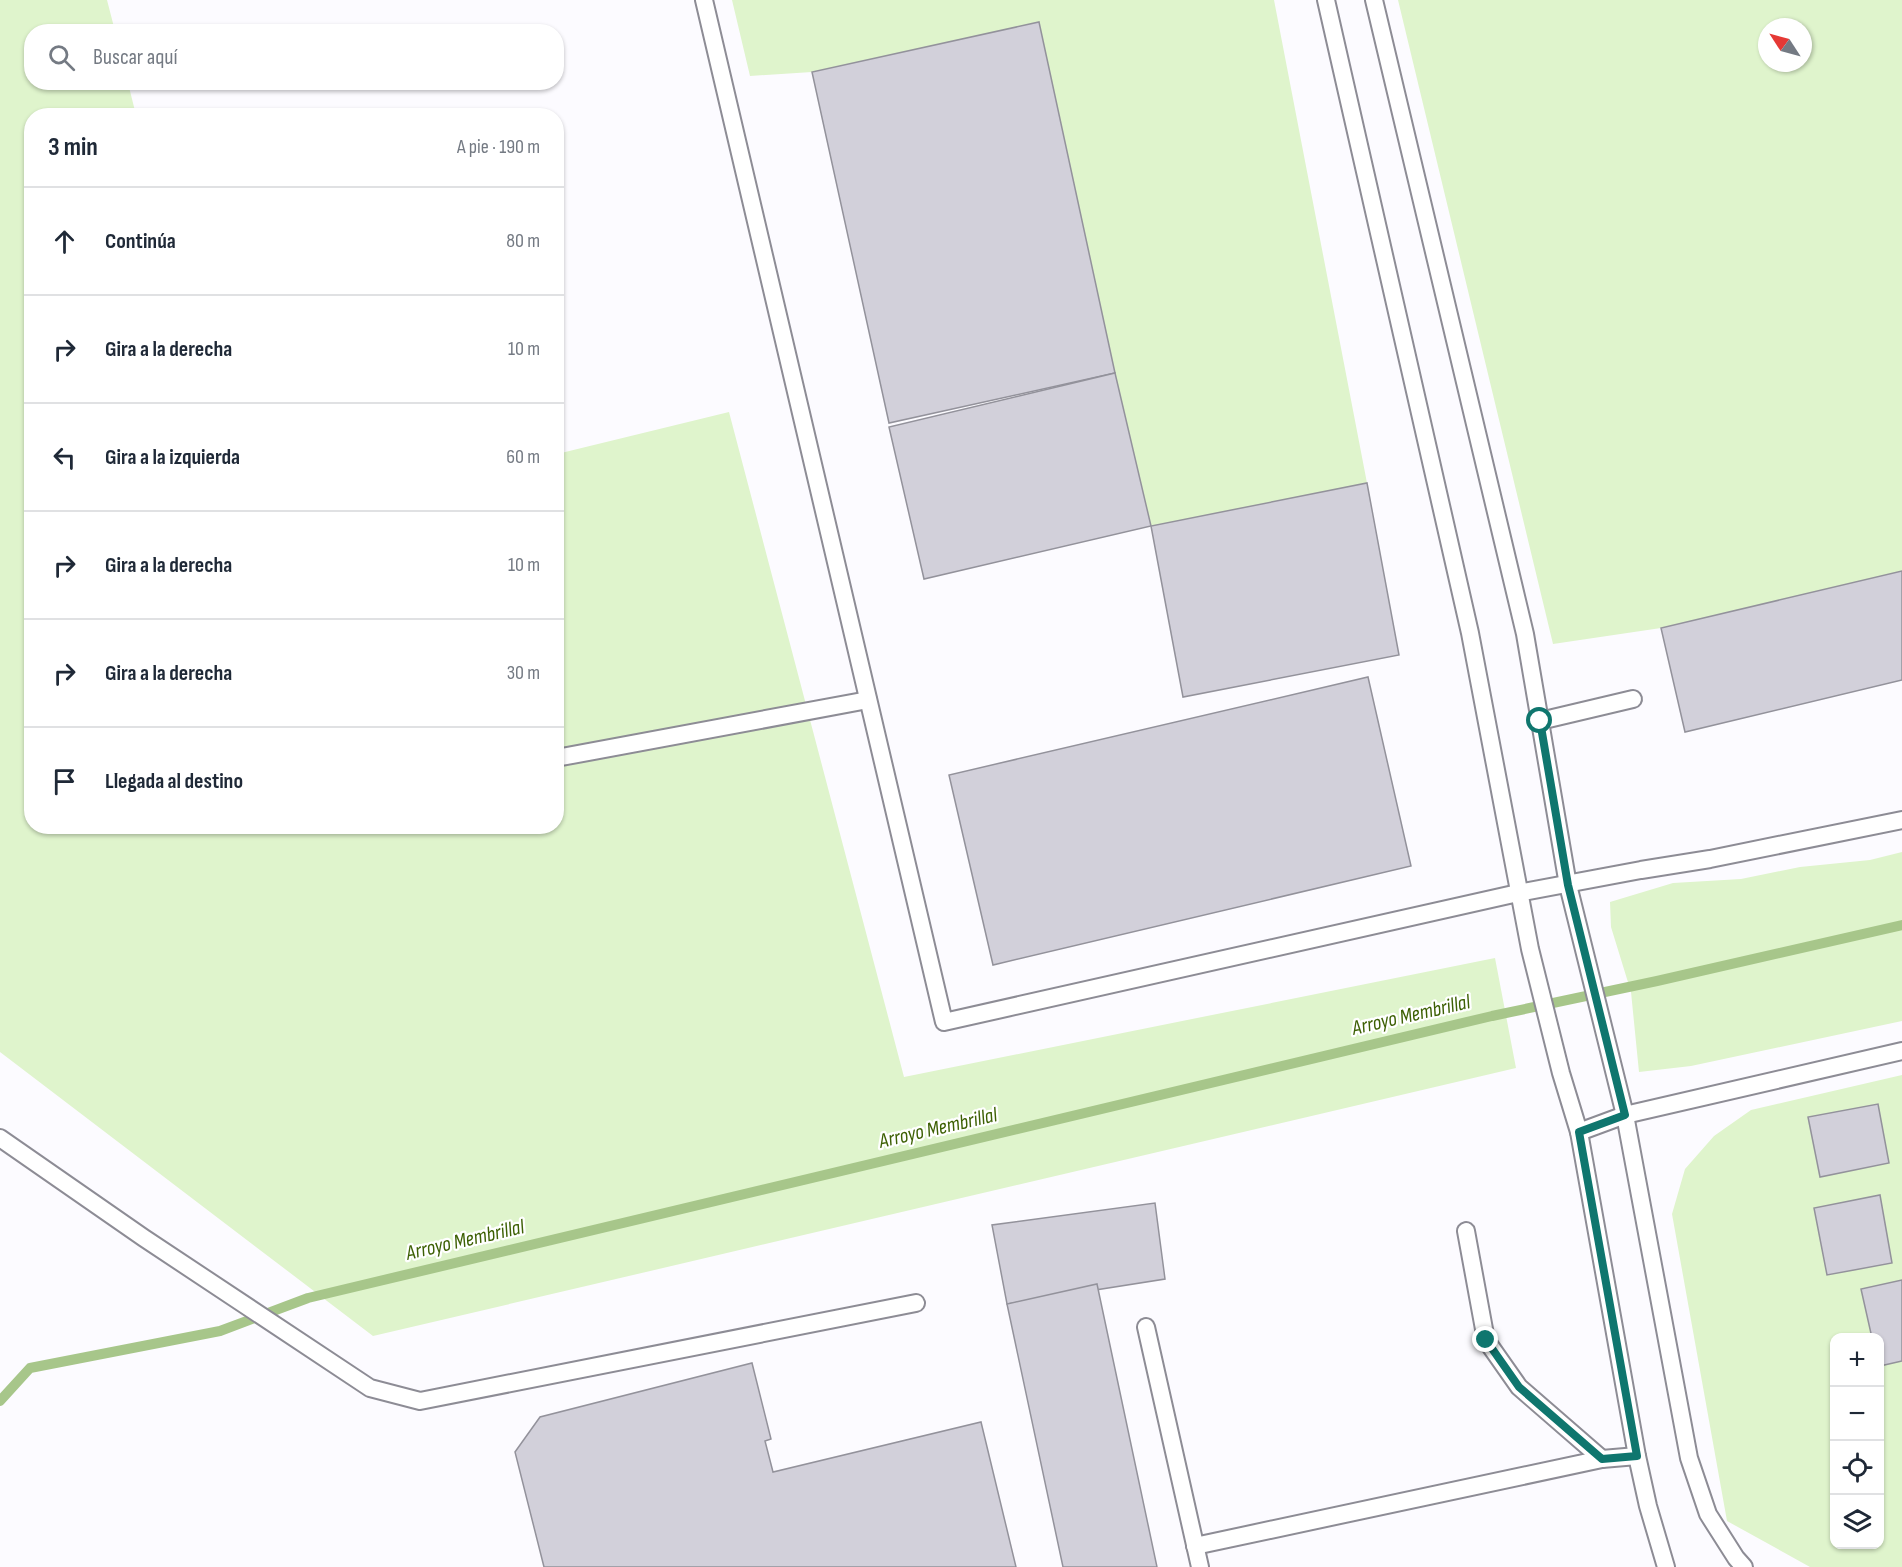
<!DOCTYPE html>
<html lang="es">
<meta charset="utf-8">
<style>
body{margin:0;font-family:"Sofia Sans Condensed",sans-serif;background:#f6f6f7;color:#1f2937}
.controls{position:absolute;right:18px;bottom:18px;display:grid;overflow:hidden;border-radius:12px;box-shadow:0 2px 4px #0004}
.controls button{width:54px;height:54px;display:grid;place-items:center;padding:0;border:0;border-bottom:2px solid #e0e1e3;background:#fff;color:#1f2937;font:30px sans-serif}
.compass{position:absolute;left:1758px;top:18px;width:54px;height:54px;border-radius:50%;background:#fff;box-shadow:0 2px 4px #0004;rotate:306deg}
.stop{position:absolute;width:18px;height:18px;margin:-14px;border:4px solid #0f766e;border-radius:50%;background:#fff}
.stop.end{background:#0f766e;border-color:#fff;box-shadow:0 2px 6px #0008}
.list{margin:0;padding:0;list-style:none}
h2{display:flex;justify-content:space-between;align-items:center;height:78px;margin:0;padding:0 24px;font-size:26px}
h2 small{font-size:20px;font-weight:400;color:#747a83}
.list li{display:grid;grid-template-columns:39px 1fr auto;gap:18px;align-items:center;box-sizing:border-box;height:108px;padding:0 24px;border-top:2px solid #e0e1e3}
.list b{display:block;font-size:22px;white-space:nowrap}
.list em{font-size:20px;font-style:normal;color:#747a83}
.icon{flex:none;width:33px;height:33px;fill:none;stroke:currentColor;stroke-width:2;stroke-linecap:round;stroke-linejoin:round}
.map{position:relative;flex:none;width:1902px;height:1567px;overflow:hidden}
.search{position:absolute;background:#fff;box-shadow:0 2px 4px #0004;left:24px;top:24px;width:540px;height:66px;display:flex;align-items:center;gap:15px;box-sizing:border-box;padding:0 21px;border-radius:24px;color:#747a83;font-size:22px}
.panel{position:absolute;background:#fff;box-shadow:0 2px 4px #0004;left:24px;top:108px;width:540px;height:726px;border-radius:24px}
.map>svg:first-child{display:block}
</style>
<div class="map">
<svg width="1902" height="1567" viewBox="0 0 1902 1567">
<rect width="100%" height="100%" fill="#fcfbff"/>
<g fill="#dff4cc" fill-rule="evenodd">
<polygon points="0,0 107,0 115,31 32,32 32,82 128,83 136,115 32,116 32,826 556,826 557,454 729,412 904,1077 1495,958 1516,1068 373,1336 0,1052"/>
<polygon points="732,0 1274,0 1367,483 1151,526 1115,373 1039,22 812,72 750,76"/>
<path d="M1398,0H1902V571L1661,628L1553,644ZM1767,27H1803V63H1767Z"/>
<polygon points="1902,852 1902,1021 1691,1066 1639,1072 1631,992 1611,927 1610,902 1673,883 1741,879 1800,867 1870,860"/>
<path d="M1902,1075V1567H1810L1727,1521L1672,1214L1685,1169L1714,1136L1751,1110ZM1834,1338H1880V1544H1834Z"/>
</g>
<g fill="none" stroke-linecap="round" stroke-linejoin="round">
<polyline stroke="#a7c68a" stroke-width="10" points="0,1401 30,1368 220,1331 308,1298 1492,1016 1657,981 1902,925"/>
</g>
<g fill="#d2d0da" stroke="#93929b" stroke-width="1.5">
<polygon points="1039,22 1115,373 889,423 812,72"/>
<polygon points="1115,373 1151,526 924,579 889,427"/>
<polygon points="1367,483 1399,655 1183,697 1151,526"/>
<polygon points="1902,571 1902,680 1685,732 1661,628"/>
<polygon points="1368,677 1411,866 993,965 949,775"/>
<polygon points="1878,1104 1889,1163 1820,1177 1808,1117"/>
<polygon points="1880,1195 1892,1263 1827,1275 1814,1208"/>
<polygon points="1155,1203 1165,1279 1007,1304 992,1225"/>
<polygon points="1902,1280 1902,1361 1880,1366 1880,1338 1872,1338 1861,1289"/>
<polygon points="1097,1284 1157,1567 1063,1567 1007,1304"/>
<polygon points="752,1363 771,1439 765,1441 773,1472 981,1422 1016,1567 544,1567 515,1452 540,1417"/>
</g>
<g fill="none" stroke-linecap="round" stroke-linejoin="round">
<defs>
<g id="lane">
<polyline points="704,0 944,1022 1518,893 1641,870 1710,859 1902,820"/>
<polyline points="1326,0 1470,633 1530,949 1561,1073 1579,1132 1637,1456 1648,1506 1666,1567"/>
<polyline points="1374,0 1525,634 1568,885 1625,1115 1689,1458 1708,1514 1736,1558 1744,1567"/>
<polyline points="1540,721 1633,699"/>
<polyline points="556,758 868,700"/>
<polyline points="1579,1132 1625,1115 1902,1051"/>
<polyline points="0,1138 144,1238 370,1388 420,1401 916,1303"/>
<polyline points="1466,1231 1486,1340 1519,1387 1602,1459"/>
<polyline points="1146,1327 1200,1567"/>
<polyline points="1195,1546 1602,1459 1637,1456"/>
</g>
</defs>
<use href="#lane" stroke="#8d8c95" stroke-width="20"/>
<use href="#lane" stroke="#fff" stroke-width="16"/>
</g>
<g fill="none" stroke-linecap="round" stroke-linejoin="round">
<polyline stroke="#0f766e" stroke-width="8" points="1486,1340 1519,1387 1602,1459 1637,1456 1579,1132 1625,1115 1568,885 1540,721"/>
</g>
<g text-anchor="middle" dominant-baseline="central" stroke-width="4.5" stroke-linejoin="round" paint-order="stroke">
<g font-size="21" font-style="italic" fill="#3d6004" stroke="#fff">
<text transform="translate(1411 1015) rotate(-13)">Arroyo Membrillal</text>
<text transform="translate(938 1128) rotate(-13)">Arroyo Membrillal</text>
<text transform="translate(465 1240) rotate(-13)">Arroyo Membrillal</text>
</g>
</g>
</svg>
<div class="controls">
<button>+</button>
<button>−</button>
<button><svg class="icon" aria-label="locate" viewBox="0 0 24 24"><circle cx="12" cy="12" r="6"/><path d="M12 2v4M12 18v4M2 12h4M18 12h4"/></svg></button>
<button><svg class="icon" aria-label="layers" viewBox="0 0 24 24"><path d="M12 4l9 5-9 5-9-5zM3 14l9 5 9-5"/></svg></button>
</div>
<svg class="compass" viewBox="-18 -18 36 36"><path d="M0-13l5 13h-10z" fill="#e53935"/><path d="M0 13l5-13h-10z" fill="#747a83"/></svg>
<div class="stop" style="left:1540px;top:721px"></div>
<div class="stop end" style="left:1486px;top:1340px"></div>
<div class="search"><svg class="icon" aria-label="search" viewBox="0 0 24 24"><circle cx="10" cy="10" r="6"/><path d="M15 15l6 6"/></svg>Buscar aquí</div>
<section class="panel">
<h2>3 min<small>A pie · 190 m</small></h2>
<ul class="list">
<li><svg class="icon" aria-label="ahead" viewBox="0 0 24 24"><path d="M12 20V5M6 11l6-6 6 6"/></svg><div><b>Continúa</b></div><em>80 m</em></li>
<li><svg class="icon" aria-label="right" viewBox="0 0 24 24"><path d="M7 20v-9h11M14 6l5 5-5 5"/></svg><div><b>Gira a la derecha</b></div><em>10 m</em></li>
<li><svg class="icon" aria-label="left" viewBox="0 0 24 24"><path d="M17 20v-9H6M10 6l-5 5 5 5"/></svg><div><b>Gira a la izquierda</b></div><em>60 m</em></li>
<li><svg class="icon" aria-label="right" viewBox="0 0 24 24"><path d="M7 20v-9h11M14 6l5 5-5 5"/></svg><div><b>Gira a la derecha</b></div><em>10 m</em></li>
<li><svg class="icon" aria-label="right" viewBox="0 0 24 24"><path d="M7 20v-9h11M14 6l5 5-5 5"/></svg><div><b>Gira a la derecha</b></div><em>30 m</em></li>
<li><svg class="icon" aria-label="arrive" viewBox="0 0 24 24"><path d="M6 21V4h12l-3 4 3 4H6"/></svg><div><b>Llegada al destino</b></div></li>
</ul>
</section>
</div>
